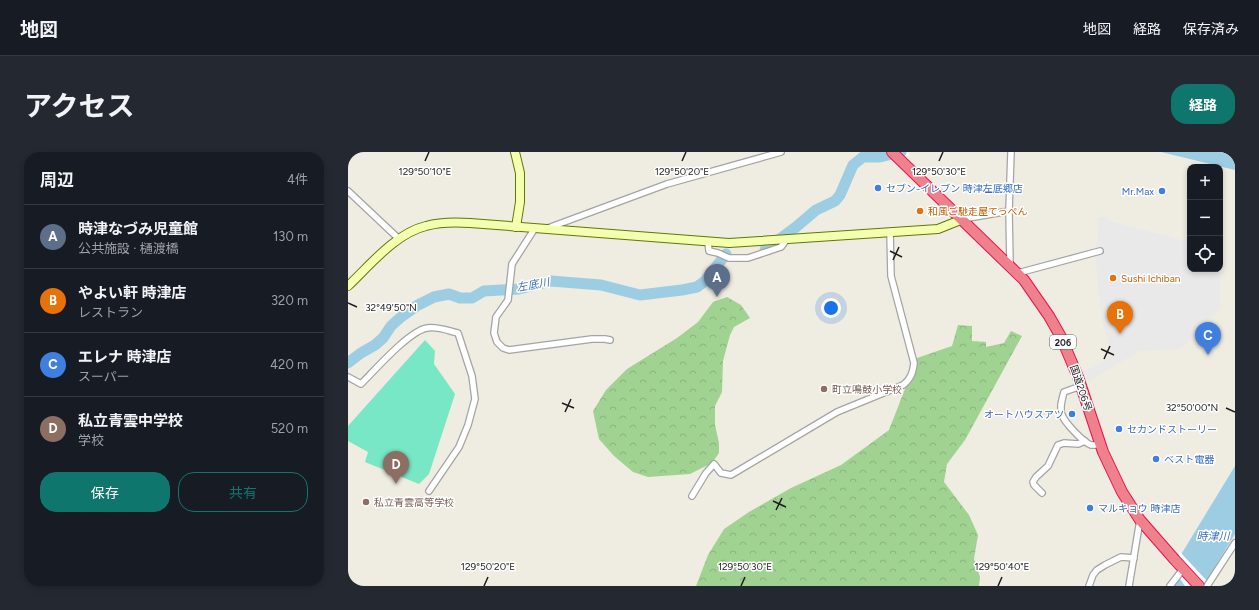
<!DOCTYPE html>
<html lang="ja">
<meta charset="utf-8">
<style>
body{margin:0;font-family:Figtree,"Noto Sans JP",sans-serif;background:#242831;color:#f1f3f6}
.controls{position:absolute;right:12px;top:12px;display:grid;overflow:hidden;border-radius:8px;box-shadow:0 2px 6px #0003}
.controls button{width:36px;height:36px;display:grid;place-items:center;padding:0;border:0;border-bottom:1px solid #363941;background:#171b24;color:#f1f3f6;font:20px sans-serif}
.you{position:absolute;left:483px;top:156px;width:14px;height:14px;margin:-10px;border:3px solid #fff;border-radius:50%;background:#1a73e8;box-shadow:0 0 0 6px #1a73e833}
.badge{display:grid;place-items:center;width:26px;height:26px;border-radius:50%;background:#0f766e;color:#fff;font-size:13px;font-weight:700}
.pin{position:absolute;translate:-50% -33px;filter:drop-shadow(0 1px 2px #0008)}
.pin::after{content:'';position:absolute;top:21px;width:14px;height:12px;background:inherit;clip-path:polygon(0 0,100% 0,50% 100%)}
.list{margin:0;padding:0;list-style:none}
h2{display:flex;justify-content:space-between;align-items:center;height:52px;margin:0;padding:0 16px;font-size:17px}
h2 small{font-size:13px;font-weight:400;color:#9ea1a6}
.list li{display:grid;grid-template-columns:26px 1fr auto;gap:12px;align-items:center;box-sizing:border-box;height:64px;padding:0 16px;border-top:1px solid #363941}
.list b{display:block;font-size:15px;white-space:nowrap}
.list p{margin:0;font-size:13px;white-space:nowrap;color:#9ea1a6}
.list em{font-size:13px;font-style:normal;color:#9ea1a6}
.actions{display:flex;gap:8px;padding:12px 16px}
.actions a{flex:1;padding:9px 0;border:1px solid #0f766e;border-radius:16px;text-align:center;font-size:14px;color:#0f766e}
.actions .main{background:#0f766e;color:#fff}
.icon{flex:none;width:22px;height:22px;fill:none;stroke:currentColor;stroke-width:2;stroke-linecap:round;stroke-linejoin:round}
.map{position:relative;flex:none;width:887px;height:434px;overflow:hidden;border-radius:16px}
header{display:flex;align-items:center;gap:24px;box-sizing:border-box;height:56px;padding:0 20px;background:#171b24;border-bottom:1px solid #363941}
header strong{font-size:19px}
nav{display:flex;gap:22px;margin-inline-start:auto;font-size:14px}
.intro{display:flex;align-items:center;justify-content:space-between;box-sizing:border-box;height:96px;padding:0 24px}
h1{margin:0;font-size:28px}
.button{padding:10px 18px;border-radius:16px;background:#0f766e;color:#fff;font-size:14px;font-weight:700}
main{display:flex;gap:24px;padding:0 24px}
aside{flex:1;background:#171b24;border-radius:16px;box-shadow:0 2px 6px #0003}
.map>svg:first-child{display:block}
</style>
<header>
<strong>地図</strong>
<nav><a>地図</a><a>経路</a><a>保存済み</a></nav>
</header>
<div class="intro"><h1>アクセス</h1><a class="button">経路</a></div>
<main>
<aside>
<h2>周辺<small>4件</small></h2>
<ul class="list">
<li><span class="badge" style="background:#5c6f8a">A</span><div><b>時津なづみ児童館</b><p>公共施設 · 樋渡橋</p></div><em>130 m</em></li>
<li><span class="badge" style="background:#e8710a">B</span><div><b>やよい軒 時津店</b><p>レストラン</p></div><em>320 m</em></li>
<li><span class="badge" style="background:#3f7fe0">C</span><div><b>エレナ 時津店</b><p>スーパー</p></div><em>420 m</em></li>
<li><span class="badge" style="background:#8d6e63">D</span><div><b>私立青雲中学校</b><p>学校</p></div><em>520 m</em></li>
</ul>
<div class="actions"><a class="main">保存</a><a>共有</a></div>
</aside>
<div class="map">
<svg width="887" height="434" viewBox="0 0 887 434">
<defs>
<pattern id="forest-crowns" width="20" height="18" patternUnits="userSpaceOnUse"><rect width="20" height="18" fill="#a0d392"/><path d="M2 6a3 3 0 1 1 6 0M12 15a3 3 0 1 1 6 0" fill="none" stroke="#89b57d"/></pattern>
</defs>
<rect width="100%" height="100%" fill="#efece2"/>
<g fill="url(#forest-crowns)">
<polygon points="379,145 393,153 402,166 386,175 382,183 375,209 374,240 367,254 367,273 371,291 371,301 364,311 342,322 300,325 285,320 266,304 251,287 245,259 258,238 279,217 329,186 350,170 365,150"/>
<polygon points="610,173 624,174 624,189 638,190 638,195 656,191 663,179 674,184 617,288 599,312 596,330 621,363 630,383 626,407 632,425 631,434 348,434 360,403 376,377 401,360 443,336 493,313 541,278 569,206 604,194"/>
</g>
<polygon fill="#77e7c5" points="77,188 87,199 86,212 107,242 81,322 71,332 17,310 20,300 0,289 0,274"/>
<polygon fill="#e9e9e9" points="750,65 760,65 761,69 842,90 842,117 872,117 872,156 833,197 791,199 740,230 734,218 740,218 765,204 755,171 750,136 747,96 750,83"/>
<g fill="#9dcde2">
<polygon points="813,0 887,0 887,18"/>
<polygon points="887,314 887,382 855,434 826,434 830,429 834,401"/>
</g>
<g fill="#fff">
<polygon points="531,0 559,0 562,3 540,9"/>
<polygon points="831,399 859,429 855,434 837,434 828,421"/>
</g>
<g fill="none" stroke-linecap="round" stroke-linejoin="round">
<g stroke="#9dcde2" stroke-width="11">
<polyline points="417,98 448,75 468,58 487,49 492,43 505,13 515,5 532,5 553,0"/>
<polyline points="0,211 13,201 27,193 35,186 43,174 53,165 70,153 86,145 101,142 112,146 124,146 136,139 171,137 203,129 253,133 292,143 334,138 349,135 357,129 378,102"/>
</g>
<defs>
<g id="street">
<polyline points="0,39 51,87"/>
<polyline points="615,67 661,59"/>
<polyline points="187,76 164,112 160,148 148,165 146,181 149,190 155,196 161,198 244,187 257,187 262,188"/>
<polyline points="200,76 319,32 433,0"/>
<polyline points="360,90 361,99 370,101 381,106 400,106 433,95 439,87"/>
<polyline points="662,113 661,59 663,0"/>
<polyline points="670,121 752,99"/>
<path d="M0,225L13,232C27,218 61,179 79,176C89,174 101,179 110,181L124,224L127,247L120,273L111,295L81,339"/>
<path d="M733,234L716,240C714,248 711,256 714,263C717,271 735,290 743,293C746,293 750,293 753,293"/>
<polyline points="694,341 686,333 685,330 688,325 700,314 710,293 716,291 730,292 737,289"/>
<path d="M344,344L358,321L366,312L373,321L383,323L489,260L555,233C563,227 565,220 566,211L543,124L542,80"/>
<polyline points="741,434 745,423 749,418 757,413 773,405 786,406"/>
<polyline points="781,434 792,368"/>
<polyline points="822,434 835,417"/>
<polyline points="859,434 887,391"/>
</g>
<g id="secondary">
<polyline points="167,0 172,21 172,50 168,75"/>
<path d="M0,134C22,113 48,81 78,74C92,70 107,70 122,71L381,91L590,77L615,67"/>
</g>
<polyline id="highway" points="544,0 676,128 701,164 713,185 730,225 755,300 774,340 792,368 827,408 851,434"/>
</defs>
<use href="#street" stroke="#a4a4a4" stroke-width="8"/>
<use href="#secondary" stroke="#617800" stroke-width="10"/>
<use href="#highway" stroke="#e9134b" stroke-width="12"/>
<use href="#street" stroke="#fff" stroke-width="5.5"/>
<use href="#secondary" stroke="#f5ffb0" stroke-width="8"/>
<use href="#highway" stroke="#ef818d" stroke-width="10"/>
</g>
<path fill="none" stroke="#1d1d1d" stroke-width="1.5" d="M77,9L81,0M334,9L338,0M591,9L595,0M542,99L554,105M545,108L551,95M0,151L9,155M753,197L766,203M756,207L762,194M214,251L226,256M878,256L887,260M217,260L223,247M425,349L438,355M428,358L434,346M136,434L140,425M393,434L397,425M650,434L654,425"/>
<g fill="#3f7fe0" stroke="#fff" stroke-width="1.5">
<circle cx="530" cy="36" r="4"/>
<circle cx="814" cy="39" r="4"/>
<circle cx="724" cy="262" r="4"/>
<circle cx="771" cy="277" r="4"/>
<circle cx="808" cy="307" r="4"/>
<circle cx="742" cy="356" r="4"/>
</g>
<g fill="#e8710a" stroke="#fff" stroke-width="1.5">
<circle cx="572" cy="59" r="4"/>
<circle cx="765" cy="126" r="4"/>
</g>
<g fill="#8d6e63" stroke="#fff" stroke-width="1.5">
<circle cx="476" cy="237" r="4"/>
<circle cx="18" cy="350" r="4"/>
</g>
<g text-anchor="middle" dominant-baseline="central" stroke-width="3" stroke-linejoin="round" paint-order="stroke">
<rect fill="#fff" stroke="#616161" stroke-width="1" x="702" y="183" width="26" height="14" rx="3"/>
<g font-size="9" font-weight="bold" fill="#1d1d1d">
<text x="715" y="190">206</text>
</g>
<g font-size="10" fill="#366cbe" stroke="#fff" text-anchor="start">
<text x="538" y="36">セブン-イレブン 時津左底郷店</text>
<text x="806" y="39" text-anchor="end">Mr.Max</text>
<text x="716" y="262" text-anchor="end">オートハウスアツ</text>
<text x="779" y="277">セカンドストーリー</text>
<text x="816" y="307">ベスト電器</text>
<text x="750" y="356">マルキョウ 時津店</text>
</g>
<g font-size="10" fill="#c56008" stroke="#fff" text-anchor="start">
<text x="580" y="59">和風ご馳走屋てっぺん</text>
<text x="773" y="126">Sushi Ichiban</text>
</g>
<g font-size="10" fill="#1d1d1d" stroke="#fff">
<text transform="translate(733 236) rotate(71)">国道206号</text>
</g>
<g font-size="10" fill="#785e54" stroke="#fff" text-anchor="start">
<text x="484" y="237">町立鳴鼓小学校</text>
<text x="26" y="350">私立青雲高等学校</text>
</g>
<g font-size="11" font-style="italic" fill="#4072b6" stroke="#fff">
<text transform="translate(185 133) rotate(-10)">左底川</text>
<text x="865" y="384">時津川</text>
</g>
</g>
<g font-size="10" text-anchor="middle" fill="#1d1d1d" stroke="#fff" stroke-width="3" stroke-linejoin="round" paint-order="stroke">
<text x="77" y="23">129°50'10"E</text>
<text x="334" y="23">129°50'20"E</text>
<text x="591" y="23">129°50'30"E</text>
<text x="43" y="159">32°49'50"N</text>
<text x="844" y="259">32°50'00"N</text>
<text x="140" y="418">129°50'20"E</text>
<text x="397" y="418">129°50'30"E</text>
<text x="654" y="418">129°50'40"E</text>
</g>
</svg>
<div class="controls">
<button>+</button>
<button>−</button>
<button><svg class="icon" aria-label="locate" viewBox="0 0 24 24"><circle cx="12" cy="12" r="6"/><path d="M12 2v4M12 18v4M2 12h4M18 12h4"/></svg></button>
</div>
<div class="you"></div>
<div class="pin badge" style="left:369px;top:145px;background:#5c6f8a">A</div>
<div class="pin badge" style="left:772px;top:182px;background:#e8710a">B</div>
<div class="pin badge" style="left:860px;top:203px;background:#3f7fe0">C</div>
<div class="pin badge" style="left:48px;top:332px;background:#8d6e63">D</div>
</div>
</main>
